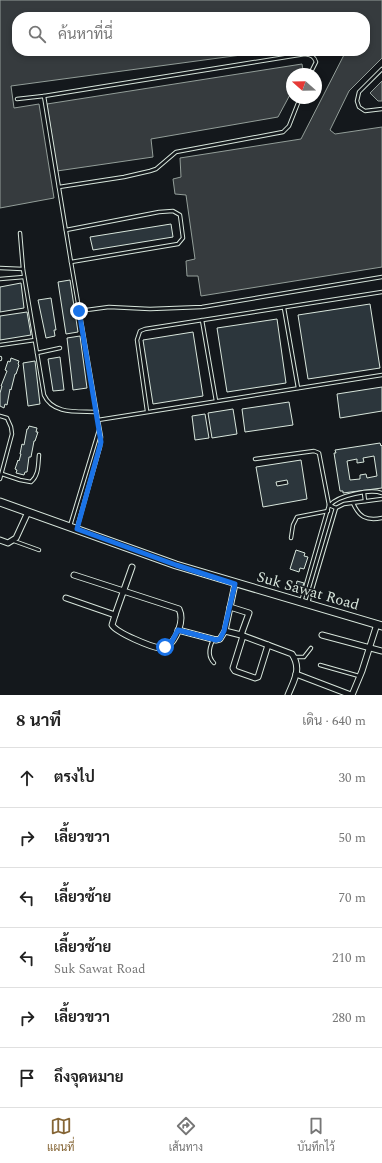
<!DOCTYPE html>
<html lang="th">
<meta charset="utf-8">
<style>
body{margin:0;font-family:Spectral,Sarabun,serif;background:#f2f2f2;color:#222}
.compass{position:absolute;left:286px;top:68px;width:36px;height:36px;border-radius:50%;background:#fff;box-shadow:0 2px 6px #0003;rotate:290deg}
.stop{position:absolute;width:12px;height:12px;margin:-9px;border:3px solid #1a73e8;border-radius:50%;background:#fff}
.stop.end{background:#1a73e8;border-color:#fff;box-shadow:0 1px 4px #0008}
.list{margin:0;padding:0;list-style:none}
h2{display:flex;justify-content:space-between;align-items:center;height:52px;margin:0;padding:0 16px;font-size:17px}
h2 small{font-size:13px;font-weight:400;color:#767676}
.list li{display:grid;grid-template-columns:26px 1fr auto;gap:12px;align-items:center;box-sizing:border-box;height:60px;padding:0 16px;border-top:1px solid #e0e0e0}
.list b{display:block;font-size:15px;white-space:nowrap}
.list p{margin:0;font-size:13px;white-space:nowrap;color:#767676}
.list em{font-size:13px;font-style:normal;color:#767676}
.icon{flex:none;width:22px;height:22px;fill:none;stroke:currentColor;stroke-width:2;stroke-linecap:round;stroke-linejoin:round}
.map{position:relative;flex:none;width:382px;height:695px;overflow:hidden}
.search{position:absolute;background:#fff;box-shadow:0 2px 6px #0003;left:12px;right:12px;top:12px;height:44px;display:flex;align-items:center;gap:10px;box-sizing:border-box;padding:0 14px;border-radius:16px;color:#767676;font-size:15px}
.sheet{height:412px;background:#fff}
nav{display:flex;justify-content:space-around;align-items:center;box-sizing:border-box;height:56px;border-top:1px solid #e0e0e0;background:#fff;font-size:11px;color:#767676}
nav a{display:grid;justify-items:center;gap:2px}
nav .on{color:#856535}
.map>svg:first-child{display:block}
</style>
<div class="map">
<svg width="382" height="695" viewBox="0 0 382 695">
<rect width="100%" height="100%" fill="#14181c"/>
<g fill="#363b3e" stroke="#939e99">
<polygon points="0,0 382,0 382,58 349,91 330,130 335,134 382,127 382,267 201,296 198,276 187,276 186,261 195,259 186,195 175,194 173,179 181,177 180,158 301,139 346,51 365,51 365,17 17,17 17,51 271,51 11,86 14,108 39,104 54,198 0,208"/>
<polygon points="302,64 303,70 301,74 292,74 292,91 278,117 151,139 153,157 57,171 47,104"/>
<polygon points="382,81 382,101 378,101 370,93"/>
</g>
<g fill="#2c363c" stroke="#d8e6dc" fill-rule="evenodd">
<polygon points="171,224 173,237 93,250 90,237"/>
<polygon points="70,280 78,332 66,334 58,282"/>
<polygon points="21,283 24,308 0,312 0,287"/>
<polygon points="51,298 56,330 54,330 55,336 46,338 38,300"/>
<polygon points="370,304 380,368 308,379 298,315"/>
<polygon points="27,312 31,335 0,340 0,316"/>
<polygon points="277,319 286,383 227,392 217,328"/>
<polygon points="193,332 203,396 153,404 143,340"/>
<polygon points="80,336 87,388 73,390 67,338"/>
<polygon points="60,357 64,390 53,391 48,359"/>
<polygon points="11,358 19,361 18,364 19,365 16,374 15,374 11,390 10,389 7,405 5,404 4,408 0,406 0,393 2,386 1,386 7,371 5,370 8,361 10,362"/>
<polygon points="35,361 40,404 28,406 23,363"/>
<polygon points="382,387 382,411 340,418 337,394"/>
<polygon points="289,402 293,425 245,432 242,409"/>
<polygon points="233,409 237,434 212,438 208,413"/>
<polygon points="205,414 209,438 195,440 192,416"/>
<polygon points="29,426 37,428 36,432 38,432 35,441 34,441 31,457 29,457 27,472 25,472 24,475 16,473 17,470 15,469 18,460 19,461 21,454 20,454 22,444 24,445 27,429 28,429"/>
<path d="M380,443L381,446L382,445V488L343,493V491H340L334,453H336L335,450ZM374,456L377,476L367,478L366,474L360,475V479L350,480L347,461L357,459V463L364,462L363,458Z"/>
<path d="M301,460L307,499L263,507L256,467ZM287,480L288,484L277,486L276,482Z"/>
<polygon points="296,550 305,553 304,556 308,557 304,569 300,568 299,572 290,569"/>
<polygon points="297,581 304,583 302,588 296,586"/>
</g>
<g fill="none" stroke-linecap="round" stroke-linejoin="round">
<defs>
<g id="lane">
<polyline points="382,69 359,92 357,101 359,107 365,111 382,109"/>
<path d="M44,96L305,54C311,55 314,56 316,62L310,74"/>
<polyline points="17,99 44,96 71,262 98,420"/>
<polyline points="59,187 124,177 150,171 156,169 176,152 283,132 289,126 300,98"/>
<polyline points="66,230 159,212 173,211 180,215 183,238 178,244 71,262"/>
<path d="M20,233L23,269L44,395C53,415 78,411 97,412"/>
<polyline points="0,268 23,269"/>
<polyline points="0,279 24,277"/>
<polyline points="284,308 298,388"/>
<polyline points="79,311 109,307 150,309 202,307 382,277"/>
<polyline points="202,320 216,401"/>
<polyline points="0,345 35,340"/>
<polyline points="37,353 60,348"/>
<polyline points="0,359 0,358"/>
<polyline points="147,411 137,340 140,331 145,329 382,292"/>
<polyline points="0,416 7,418 11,427 12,434 0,479"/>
<polyline points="255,459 314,451 319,453 329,505 301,602"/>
<path d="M2,474L20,480L31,482C39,475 38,465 39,455"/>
<polyline points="364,493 365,501"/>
<path d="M353,503C359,517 366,521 382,518"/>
<polyline points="329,505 336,508 344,504 382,499"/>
<path d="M330,505C339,495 370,489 382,493"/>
<polyline points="70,526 99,430"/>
<polyline points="77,528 100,447 101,437 98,420 382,375"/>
<polyline points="291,538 293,525 297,517 328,511"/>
<polyline points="14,541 39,550"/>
<polyline points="308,603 336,508"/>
<path d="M213,640C209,648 207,656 214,663"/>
<polyline points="294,657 304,657 311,648"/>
<polyline points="320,665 359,676"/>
</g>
<g id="street">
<polyline points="0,540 8,543 16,538 28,512"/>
<path d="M74,575L179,609C185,621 176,640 167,647C166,647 161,648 160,648C151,647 117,633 112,625L115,615L132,567"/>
<polyline points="66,598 115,615"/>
<polyline points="230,607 249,613 241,635"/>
<polyline points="178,630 216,640 220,639 225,631 235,584"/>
<path d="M225,631L241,635L292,654C302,669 294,680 288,695"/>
<polyline points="322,635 382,651"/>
<polyline points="243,636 233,668 235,671 255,678 258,677 268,645"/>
<polyline points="296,674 351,695"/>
<polyline points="352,695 362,671 377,624"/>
</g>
<polyline id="secondary" points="0,502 176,565 382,626"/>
</defs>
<use href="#lane" stroke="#d8e6dc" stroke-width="4.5"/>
<use href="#street" stroke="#d8e6dc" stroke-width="7"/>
<use href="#secondary" stroke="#d8e6dc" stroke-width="9"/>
<use href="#lane" stroke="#14181c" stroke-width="2.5"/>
<use href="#street" stroke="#14181c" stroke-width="5"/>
<use href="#secondary" stroke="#14181c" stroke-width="7"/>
</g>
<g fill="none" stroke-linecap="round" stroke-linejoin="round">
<polyline stroke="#1a73e8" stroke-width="5" points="79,311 101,442 77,529 176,565 235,584 224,631 220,639 216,640 178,630 170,645 165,647"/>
</g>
<g text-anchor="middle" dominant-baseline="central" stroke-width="3" stroke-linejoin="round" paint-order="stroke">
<g font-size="15" fill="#d8e6dc" stroke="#14181c">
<text transform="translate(308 591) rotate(16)">Suk Sawat Road</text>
</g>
</g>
</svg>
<svg class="compass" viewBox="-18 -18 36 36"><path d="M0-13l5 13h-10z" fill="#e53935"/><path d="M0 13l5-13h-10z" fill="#767676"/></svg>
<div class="stop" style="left:165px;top:647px"></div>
<div class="stop end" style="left:79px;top:311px"></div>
<div class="search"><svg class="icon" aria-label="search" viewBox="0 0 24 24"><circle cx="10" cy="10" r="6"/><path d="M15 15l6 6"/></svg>ค้นหาที่นี่</div>
</div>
<section class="sheet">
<h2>8 นาที<small>เดิน · 640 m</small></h2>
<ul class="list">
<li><svg class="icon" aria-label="ahead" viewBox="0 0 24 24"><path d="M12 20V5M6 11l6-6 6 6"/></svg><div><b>ตรงไป</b></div><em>30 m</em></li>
<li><svg class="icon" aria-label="right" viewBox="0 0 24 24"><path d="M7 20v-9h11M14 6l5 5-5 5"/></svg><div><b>เลี้ยวขวา</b></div><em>50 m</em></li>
<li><svg class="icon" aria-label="left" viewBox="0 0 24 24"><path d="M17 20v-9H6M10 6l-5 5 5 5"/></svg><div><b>เลี้ยวซ้าย</b></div><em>70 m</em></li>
<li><svg class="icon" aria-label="left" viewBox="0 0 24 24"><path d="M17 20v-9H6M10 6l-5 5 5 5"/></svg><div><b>เลี้ยวซ้าย</b><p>Suk Sawat Road</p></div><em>210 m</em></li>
<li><svg class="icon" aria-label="right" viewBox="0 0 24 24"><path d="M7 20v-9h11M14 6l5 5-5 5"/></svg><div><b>เลี้ยวขวา</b></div><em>280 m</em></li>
<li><svg class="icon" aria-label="arrive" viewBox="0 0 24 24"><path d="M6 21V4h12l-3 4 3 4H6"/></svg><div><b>ถึงจุดหมาย</b></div></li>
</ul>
</section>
<nav>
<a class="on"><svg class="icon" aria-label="map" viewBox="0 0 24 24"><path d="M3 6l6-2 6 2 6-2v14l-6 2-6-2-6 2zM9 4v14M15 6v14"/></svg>แผนที่</a>
<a><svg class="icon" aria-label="directions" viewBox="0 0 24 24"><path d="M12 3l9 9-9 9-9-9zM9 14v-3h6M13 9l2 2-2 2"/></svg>เส้นทาง</a>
<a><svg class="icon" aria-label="saved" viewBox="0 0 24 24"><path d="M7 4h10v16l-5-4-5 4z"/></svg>บันทึกไว้</a>
</nav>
